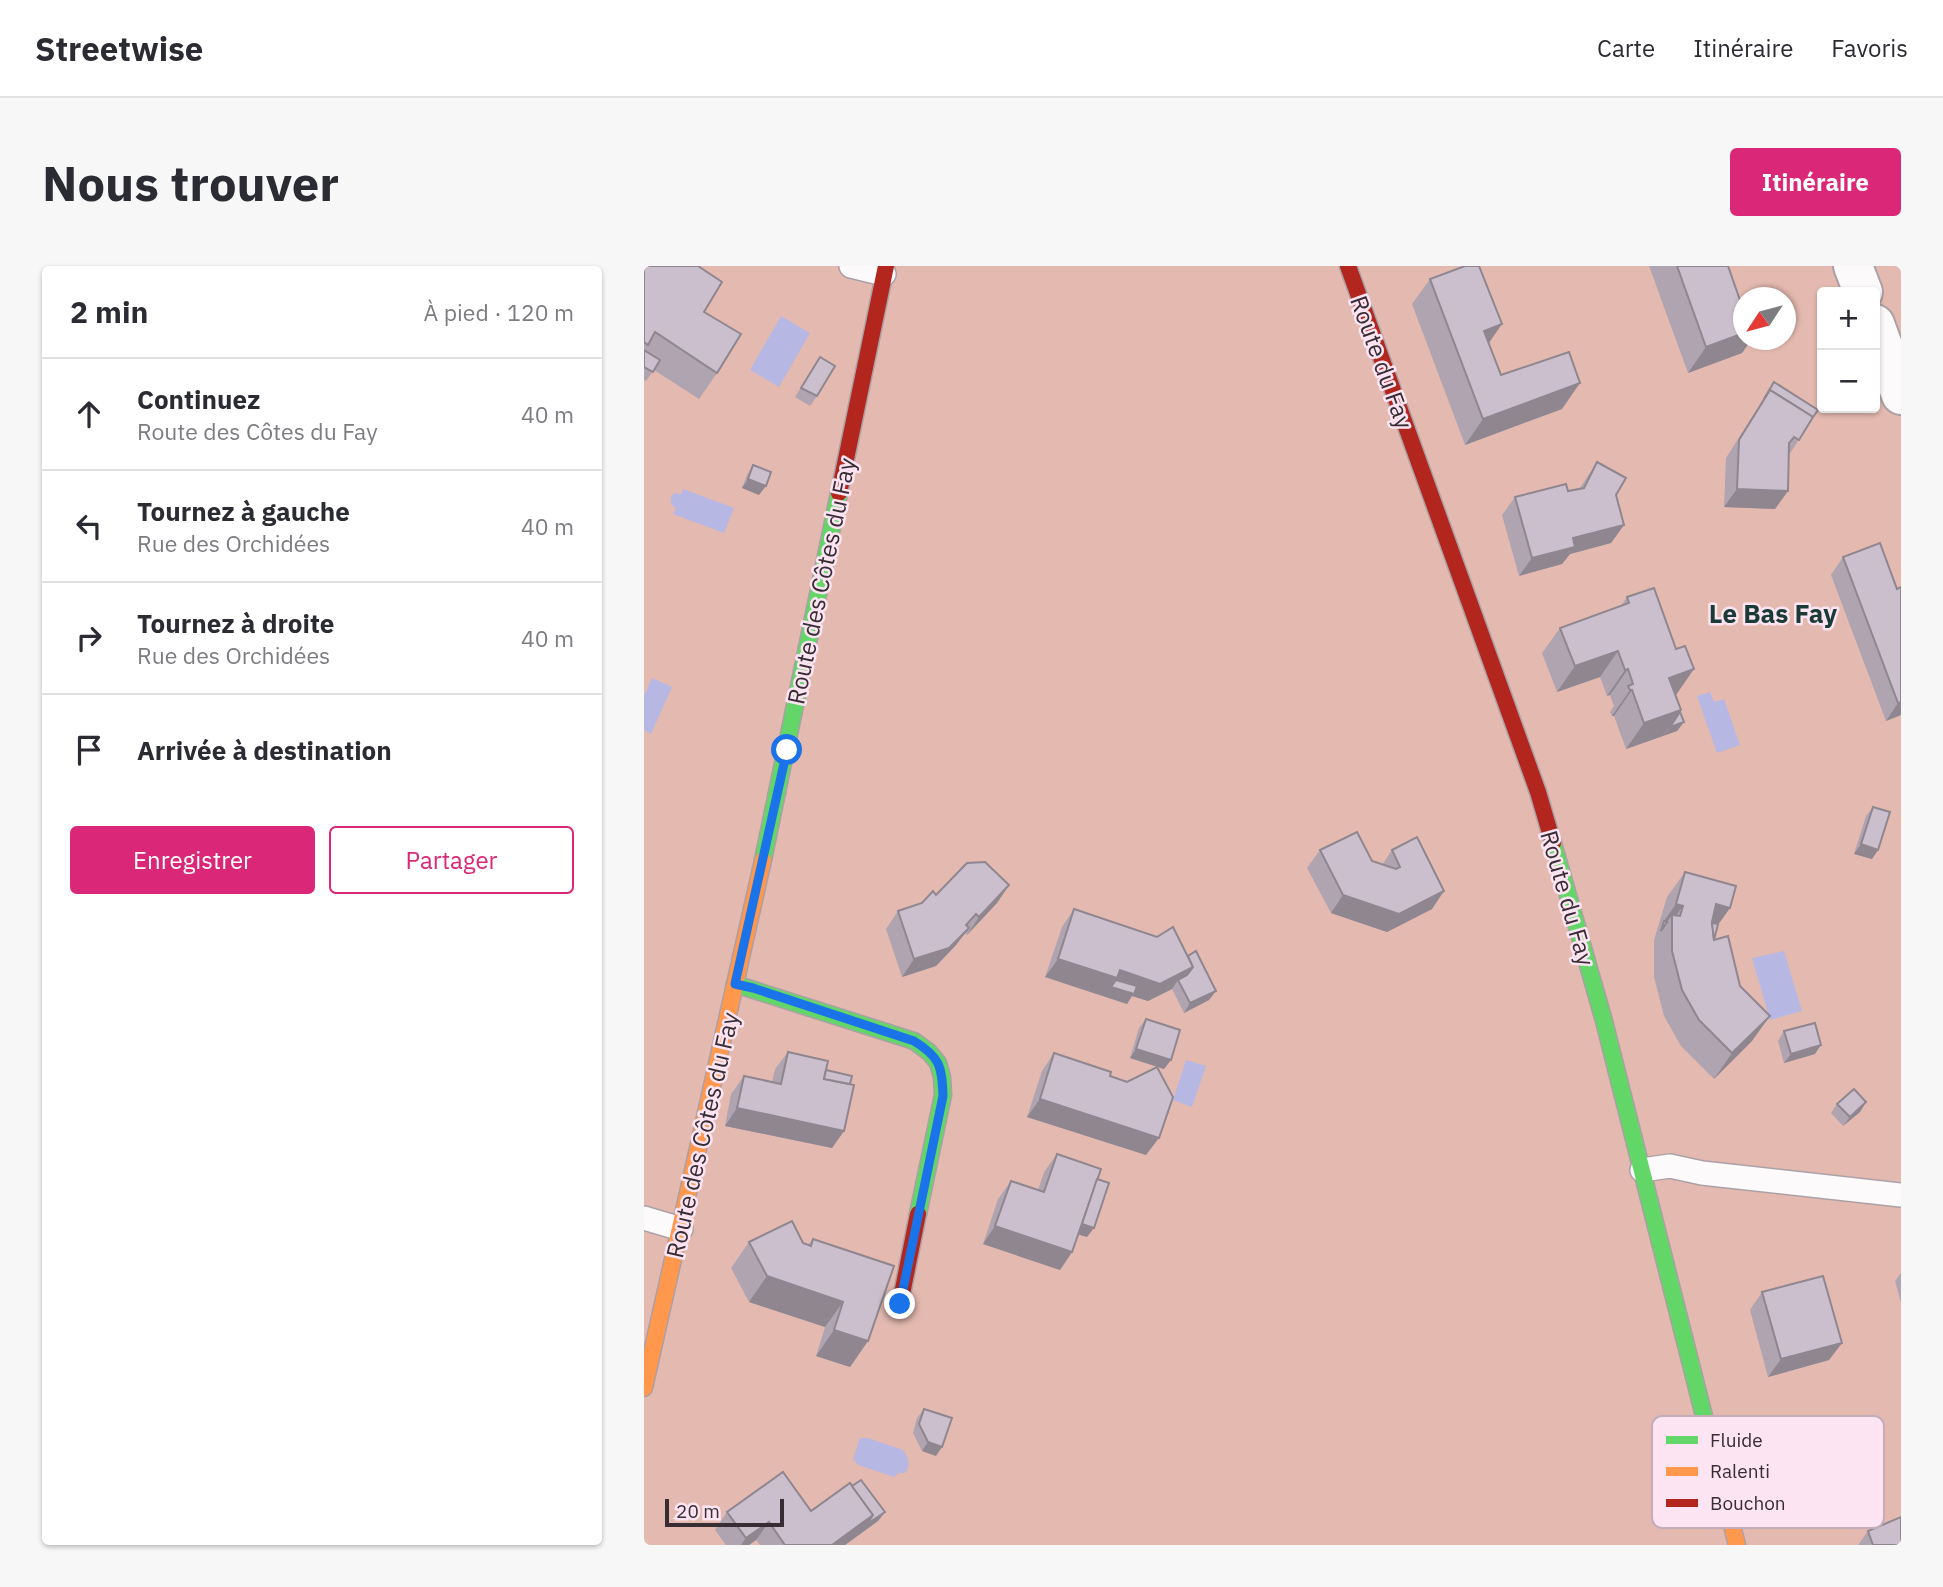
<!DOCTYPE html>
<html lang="fr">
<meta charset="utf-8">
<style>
body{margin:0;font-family:"IBM Plex Sans",sans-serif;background:#f7f7f7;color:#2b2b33}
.controls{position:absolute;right:21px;top:21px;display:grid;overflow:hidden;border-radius:7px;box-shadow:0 2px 5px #0004}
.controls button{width:63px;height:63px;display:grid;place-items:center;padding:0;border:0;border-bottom:2px solid #e1e1e2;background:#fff;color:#2b2b33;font:35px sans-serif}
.compass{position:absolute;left:1089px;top:21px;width:63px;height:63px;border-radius:50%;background:#fff;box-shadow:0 2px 5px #0004;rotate:234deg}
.scale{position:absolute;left:21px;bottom:18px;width:119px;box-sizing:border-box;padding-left:7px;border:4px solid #392d34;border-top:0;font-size:19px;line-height:24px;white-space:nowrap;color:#392d34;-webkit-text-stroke:5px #fde4f2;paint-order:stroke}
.stop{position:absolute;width:21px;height:21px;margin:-16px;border:5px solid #1a73e8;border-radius:50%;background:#fff}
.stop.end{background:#1a73e8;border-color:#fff;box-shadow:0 2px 7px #0008}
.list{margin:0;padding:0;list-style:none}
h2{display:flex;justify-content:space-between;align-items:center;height:91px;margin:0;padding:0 28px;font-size:30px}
h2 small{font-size:23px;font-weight:400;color:#7c7c81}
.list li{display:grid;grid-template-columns:46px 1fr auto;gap:21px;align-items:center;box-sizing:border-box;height:112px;padding:0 28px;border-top:2px solid #e1e1e2}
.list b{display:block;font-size:26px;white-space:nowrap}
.list p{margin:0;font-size:23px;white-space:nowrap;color:#7c7c81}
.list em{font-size:23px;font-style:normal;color:#7c7c81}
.actions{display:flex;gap:14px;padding:21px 28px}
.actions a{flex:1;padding:16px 0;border:2px solid #db2777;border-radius:7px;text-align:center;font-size:24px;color:#db2777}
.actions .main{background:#db2777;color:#fff}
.icon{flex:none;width:38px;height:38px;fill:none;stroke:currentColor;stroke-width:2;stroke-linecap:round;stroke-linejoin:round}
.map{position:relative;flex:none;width:1257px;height:1279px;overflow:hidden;border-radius:7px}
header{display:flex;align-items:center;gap:42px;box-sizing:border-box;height:98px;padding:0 35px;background:#fff;border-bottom:2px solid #e1e1e2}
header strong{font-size:33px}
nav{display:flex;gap:38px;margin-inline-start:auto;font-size:24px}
.intro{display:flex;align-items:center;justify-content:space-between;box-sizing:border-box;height:168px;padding:0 42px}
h1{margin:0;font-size:49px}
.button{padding:18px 32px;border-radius:7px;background:#db2777;color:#fff;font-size:24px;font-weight:700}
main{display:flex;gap:42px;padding:0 42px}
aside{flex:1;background:#fff;border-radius:7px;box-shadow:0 2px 5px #0004}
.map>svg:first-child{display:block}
</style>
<header>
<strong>Streetwise</strong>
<nav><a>Carte</a><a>Itinéraire</a><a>Favoris</a></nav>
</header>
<div class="intro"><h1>Nous trouver</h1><a class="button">Itinéraire</a></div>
<main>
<aside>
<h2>2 min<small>À pied · 120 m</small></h2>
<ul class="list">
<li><svg class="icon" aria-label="ahead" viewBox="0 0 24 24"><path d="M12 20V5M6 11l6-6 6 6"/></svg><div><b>Continuez</b><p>Route des Côtes du Fay</p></div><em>40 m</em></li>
<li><svg class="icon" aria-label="left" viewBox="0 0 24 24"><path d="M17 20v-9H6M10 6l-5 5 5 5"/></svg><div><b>Tournez à gauche</b><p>Rue des Orchidées</p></div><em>40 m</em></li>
<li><svg class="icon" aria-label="right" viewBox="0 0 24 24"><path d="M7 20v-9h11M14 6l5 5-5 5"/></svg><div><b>Tournez à droite</b><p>Rue des Orchidées</p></div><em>40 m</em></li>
<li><svg class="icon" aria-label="arrive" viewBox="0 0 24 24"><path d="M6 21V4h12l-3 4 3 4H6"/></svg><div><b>Arrivée à destination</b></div></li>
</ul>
<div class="actions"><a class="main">Enregistrer</a><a>Partager</a></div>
</aside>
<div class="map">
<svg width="1257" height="1279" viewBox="0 0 1257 1279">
<rect width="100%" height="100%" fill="#ecdce6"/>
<path fill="#e4bab0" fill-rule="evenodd" d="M0,0H1257V1279H0ZM1178,26H1231V142H1178ZM1100,32H1142V74H1100Z"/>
<g fill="#b6b7e3">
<polygon points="137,50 166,67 135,121 106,104"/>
<polygon points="39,223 90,242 80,267 29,248 32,242 27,238 27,230 31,227 37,228"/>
<polygon points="8,412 28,421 7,468 0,464 0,430"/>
<polygon points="1066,426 1070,436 1080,433 1096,479 1073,487 1053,430"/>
<polygon points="1140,685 1158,745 1126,754 1108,692"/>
<polygon points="542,794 562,800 548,841 529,834"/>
<path d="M216,1172H224L259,1184C264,1192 268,1198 261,1207H255L250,1211L214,1199L209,1193Z"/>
</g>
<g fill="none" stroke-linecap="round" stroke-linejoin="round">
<defs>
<g id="lane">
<polyline points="207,0 240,8"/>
<polyline points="998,904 1026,900 1058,907 1257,929"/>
<polyline points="0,952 37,963"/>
</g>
<g id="street">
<polyline points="1209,0 1219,26"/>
<polyline points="1231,58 1257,129"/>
</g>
<g id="fast">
<polyline points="909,577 960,755 1063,1162"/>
<polyline points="119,594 195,227"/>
<polyline points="91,718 270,775 285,786 294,797 298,811 299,829 274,948"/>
</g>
<g id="slow">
<polyline points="0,1122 119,594"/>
<polyline points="1063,1162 1093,1279"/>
</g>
<g id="jam">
<polyline points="704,0 894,526 909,577"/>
<polyline points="195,227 242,0"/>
<polyline points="256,1038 274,948"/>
</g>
</defs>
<use href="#lane" stroke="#aca0a7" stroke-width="26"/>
<use href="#street" stroke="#aca0a7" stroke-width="42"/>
<use href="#fast" stroke="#aca0a7" stroke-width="19"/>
<use href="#slow" stroke="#aca0a7" stroke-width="19"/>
<use href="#jam" stroke="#aca0a7" stroke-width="19"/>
<use href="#lane" stroke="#fcfafb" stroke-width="23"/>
<use href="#street" stroke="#fcfafb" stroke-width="38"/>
<use href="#fast" stroke="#63d668" stroke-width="16"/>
<use href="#slow" stroke="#ff974d" stroke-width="16"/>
<use href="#jam" stroke="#b3261e" stroke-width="16"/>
</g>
<g fill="#afa4b0">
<polygon points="0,0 60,46 73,107 55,133 10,104 2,115 0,114"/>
<polygon points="1005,0 1084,0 1100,74 1107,74 1098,87 1044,107"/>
<polygon points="786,13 845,77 857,109 918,143 821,179 768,38"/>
<polygon points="176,91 173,130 166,140 151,131"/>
<polygon points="1130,116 1174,144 1145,189 1144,225 1131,243 1080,241 1082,192"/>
<polygon points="953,196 972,229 980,259 967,277 926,288 918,298 875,310 858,249 871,231 924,225 936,222"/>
<polygon points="109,199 115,229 98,222 103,209"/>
<polygon points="1199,291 1253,323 1257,321 1257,449 1242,455 1187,309"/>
<polygon points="983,331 1031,429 1037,444 1036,446 1040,456 1033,465 982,483 970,450 968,450 966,446 970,440 966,429 963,430 956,411 913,426 898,387 916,362 977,340"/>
<polygon points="1229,541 1234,584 1228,593 1210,588 1222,550"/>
<polygon points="676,584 728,595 738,599 748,584 788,643 743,666 687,647 663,602"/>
<polygon points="1041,606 1086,642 1074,658 1070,674 1108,775 1070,813 1037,780 1020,750 1010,711 1010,674 1023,631"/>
<polygon points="365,619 353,637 323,669 321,667 312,679 292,700 258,711 242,663 254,645 278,637 292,629"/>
<polygon points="430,643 544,690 572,725 565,734 540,747 528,723 504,735 488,730 483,738 401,711 418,661"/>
<polygon points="502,753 527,794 520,803 486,792 495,762"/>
<polygon points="1140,765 1171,788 1140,797 1134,775"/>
<polygon points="144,786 182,804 206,818 200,865 188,882 81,860 87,828 100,810 128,816 131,803"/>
<polygon points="410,787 466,810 502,889 383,851 398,805"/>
<polygon points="1222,836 1216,846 1199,860 1187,847 1193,838"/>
<polygon points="413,888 453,913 443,971 435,968 428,986 416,1004 339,978 354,933 367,915 394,924 400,906"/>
<polygon points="169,973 224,1075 206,1101 172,1090 181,1061 105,1036 87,1002 105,976 164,979"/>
<polygon points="1257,1007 1257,1037 1251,1015"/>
<polygon points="1118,1026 1198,1077 1185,1094 1124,1111 1106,1044"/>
<polygon points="280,1143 292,1190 278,1185 269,1167 273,1152"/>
<polygon points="208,1220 241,1246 234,1255 201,1279 116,1279 112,1274 105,1279 82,1279 71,1264 83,1246 167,1245"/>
<polygon points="1224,1265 1257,1279 1214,1279"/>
</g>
<g fill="#8f8690">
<polygon points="858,58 840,84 840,65"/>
<polygon points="1100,67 1100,74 1107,74 1098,87 1044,107 1062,81"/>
<polygon points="936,117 918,143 821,179 839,153"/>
<polygon points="104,213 122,220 115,229 98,222"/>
<polygon points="1093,223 1144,225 1131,243 1080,241"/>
<polygon points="980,259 967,277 926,288 918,298 875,310 888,292 929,272"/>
<polygon points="974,385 956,411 913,426 931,400"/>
<polygon points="984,403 966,429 963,430 981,404"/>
<polygon points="1050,403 1032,429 1025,412"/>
<polygon points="986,424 988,424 970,450 968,450"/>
<polygon points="1257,436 1257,449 1242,455 1254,437"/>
<polygon points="1037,444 1019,470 982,483 1000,457"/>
<polygon points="1040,456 1033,465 1019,470 1026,461"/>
<polygon points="1217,578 1234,584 1228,593 1210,588"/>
<polygon points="365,619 353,637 323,669 335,651"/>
<polygon points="800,625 788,643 743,666 687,647 699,629"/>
<polygon points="1032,638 1039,640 1028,655 1028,649 1017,665 1020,655"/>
<polygon points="1072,638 1086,642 1068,667 1058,665"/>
<polygon points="325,662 312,679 292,700 258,711 270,693"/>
<polygon points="414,693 476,704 549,701 537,718 534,714 528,723 504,735 488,730 483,738 401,711"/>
<polygon points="572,725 565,734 540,747 546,737"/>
<polygon points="1126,750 1108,775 1070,813 1088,787"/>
<polygon points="1177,779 1171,788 1140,797 1147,788"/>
<polygon points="492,783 527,794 520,803 486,792"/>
<polygon points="396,833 515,872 502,889 383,851"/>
<polygon points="1222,836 1216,846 1199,860 1206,851"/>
<polygon points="93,842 200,865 188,882 81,860"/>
<polygon points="435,957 450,962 443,971 429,967"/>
<polygon points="351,960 428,986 416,1004 339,978"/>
<polygon points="123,1010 199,1036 181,1061 105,1036"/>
<polygon points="190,1064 224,1075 206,1101 172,1090"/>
<polygon points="1198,1077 1185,1094 1124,1111 1137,1093"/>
<polygon points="284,1176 298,1181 292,1190 278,1185"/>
<polygon points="241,1246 234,1255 201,1279 188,1279 229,1249"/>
<polygon points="125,1256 112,1274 105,1279 97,1279 102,1272"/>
</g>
<g fill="#ccbfcd" stroke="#8f8690" stroke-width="2">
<polygon points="0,0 54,0 78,16 60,46 97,68 73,107 11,66 4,79 0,76"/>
<polygon points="821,0 835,0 858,58 840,65 857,109 925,86 936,117 839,153 786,13"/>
<polygon points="1033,0 1084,0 1097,37 1100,36 1100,67 1062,81"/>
<polygon points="0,84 16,94 9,106 0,101"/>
<polygon points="176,91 191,100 173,130 157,122"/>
<polygon points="1130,116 1174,144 1169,151 1126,124 1120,133"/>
<polygon points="1126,124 1169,151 1155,174 1150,171 1145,177 1144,225 1093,223 1095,174"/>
<polygon points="953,196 982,212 972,229 980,259 929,272 931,281 888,292 871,231 922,218 924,225 940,222"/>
<polygon points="109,199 127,206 122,220 104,213"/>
<polygon points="1236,277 1253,323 1257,321 1257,436 1254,437 1199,291"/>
<polygon points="1010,322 1032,383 1041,380 1050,403 1025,412 1037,444 1000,457 988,424 986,424 984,420 989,418 984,403 981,404 974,385 931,400 916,362 985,337 983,331"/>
<polygon points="1036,446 1040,456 1026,461"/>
<polygon points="1229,541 1246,546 1234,584 1217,578"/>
<polygon points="713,566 728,595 752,603 756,601 748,584 773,571 800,625 755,648 699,629 676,584"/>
<polygon points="341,596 365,619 335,651 332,648 322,659 325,662 305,682 270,693 254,645 278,637 289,625 292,629 323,597"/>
<polygon points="1041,606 1092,620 1086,642 1072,638 1068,656 1070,674 1084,670 1096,720 1126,750 1088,787 1055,754 1038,724 1028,685 1028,649 1036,650 1039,640 1032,638"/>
<polygon points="430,643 513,671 529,661 549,701 516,718 476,704 473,712 414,693"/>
<polygon points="1020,655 1023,656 1017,665"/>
<polygon points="1068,657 1074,658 1070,674"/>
<polygon points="552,685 572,725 546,737 534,714 543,709 549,701 544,690"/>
<polygon points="472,714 493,720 490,728 467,721"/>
<polygon points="502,753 536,764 527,794 492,783"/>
<polygon points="1171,757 1177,779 1147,788 1140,765"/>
<polygon points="144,786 184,795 180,813 210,819 200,865 93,842 100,810 137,818"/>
<polygon points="410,787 467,806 466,810 483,816 513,801 529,831 515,872 396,833"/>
<polygon points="182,804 208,810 206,818 180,813"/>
<polygon points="1210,823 1222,836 1206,851 1193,838"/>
<polygon points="413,888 457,903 428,986 351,960 367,915 400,926"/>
<polygon points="453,913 465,917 450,962 438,958"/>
<polygon points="148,955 159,977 167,980 169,973 250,1000 224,1075 190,1064 199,1036 123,1010 105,976"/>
<polygon points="1179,1010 1198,1077 1137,1093 1118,1026"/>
<polygon points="280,1143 308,1152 298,1181 284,1176 275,1158"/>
<polygon points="139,1206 167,1245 206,1217 229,1249 188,1279 141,1279 125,1256 102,1272 83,1246"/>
<polygon points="217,1214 241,1246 223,1258 229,1249 208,1220"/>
<polygon points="1257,1251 1257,1279 1229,1279 1224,1265"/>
</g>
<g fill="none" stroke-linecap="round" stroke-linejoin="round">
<path stroke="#1a73e8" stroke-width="9" d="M143,484L91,718L109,722L270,775C296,791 298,800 299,830L256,1038"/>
</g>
<g text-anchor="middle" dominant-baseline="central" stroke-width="5" stroke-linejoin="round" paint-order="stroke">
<g font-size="24" fill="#392d34" stroke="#fde4f2">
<text transform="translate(738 96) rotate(70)">Route du Fay</text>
<text transform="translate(177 315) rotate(-78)">Route des Côtes du Fay</text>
<text transform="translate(924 632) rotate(74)">Route du Fay</text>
<text transform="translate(58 869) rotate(-77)">Route des Côtes du Fay</text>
</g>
<g font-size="26" font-weight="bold" fill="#193a35" stroke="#fde4f2">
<text x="1129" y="347">Le Bas Fay</text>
</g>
</g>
<rect x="1008" y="1150" width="232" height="112" rx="10" fill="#fde4f2" stroke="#c2adb9" stroke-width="2"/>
<rect x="1022" y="1170" width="32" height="8" fill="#63d668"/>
<rect x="1022" y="1201" width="32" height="9" fill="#ff974d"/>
<rect x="1022" y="1233" width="32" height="8" fill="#b3261e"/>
<g font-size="19" fill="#392d34">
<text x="1066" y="1181">Fluide</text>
<text x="1066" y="1212">Ralenti</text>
<text x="1066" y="1244">Bouchon</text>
</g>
</svg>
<div class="controls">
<button>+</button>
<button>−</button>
</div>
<svg class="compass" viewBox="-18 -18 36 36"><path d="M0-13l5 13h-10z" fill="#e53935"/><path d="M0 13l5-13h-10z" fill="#7c7c81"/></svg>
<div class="scale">20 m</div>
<div class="stop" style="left:143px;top:484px"></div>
<div class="stop end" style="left:256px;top:1038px"></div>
</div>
</main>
